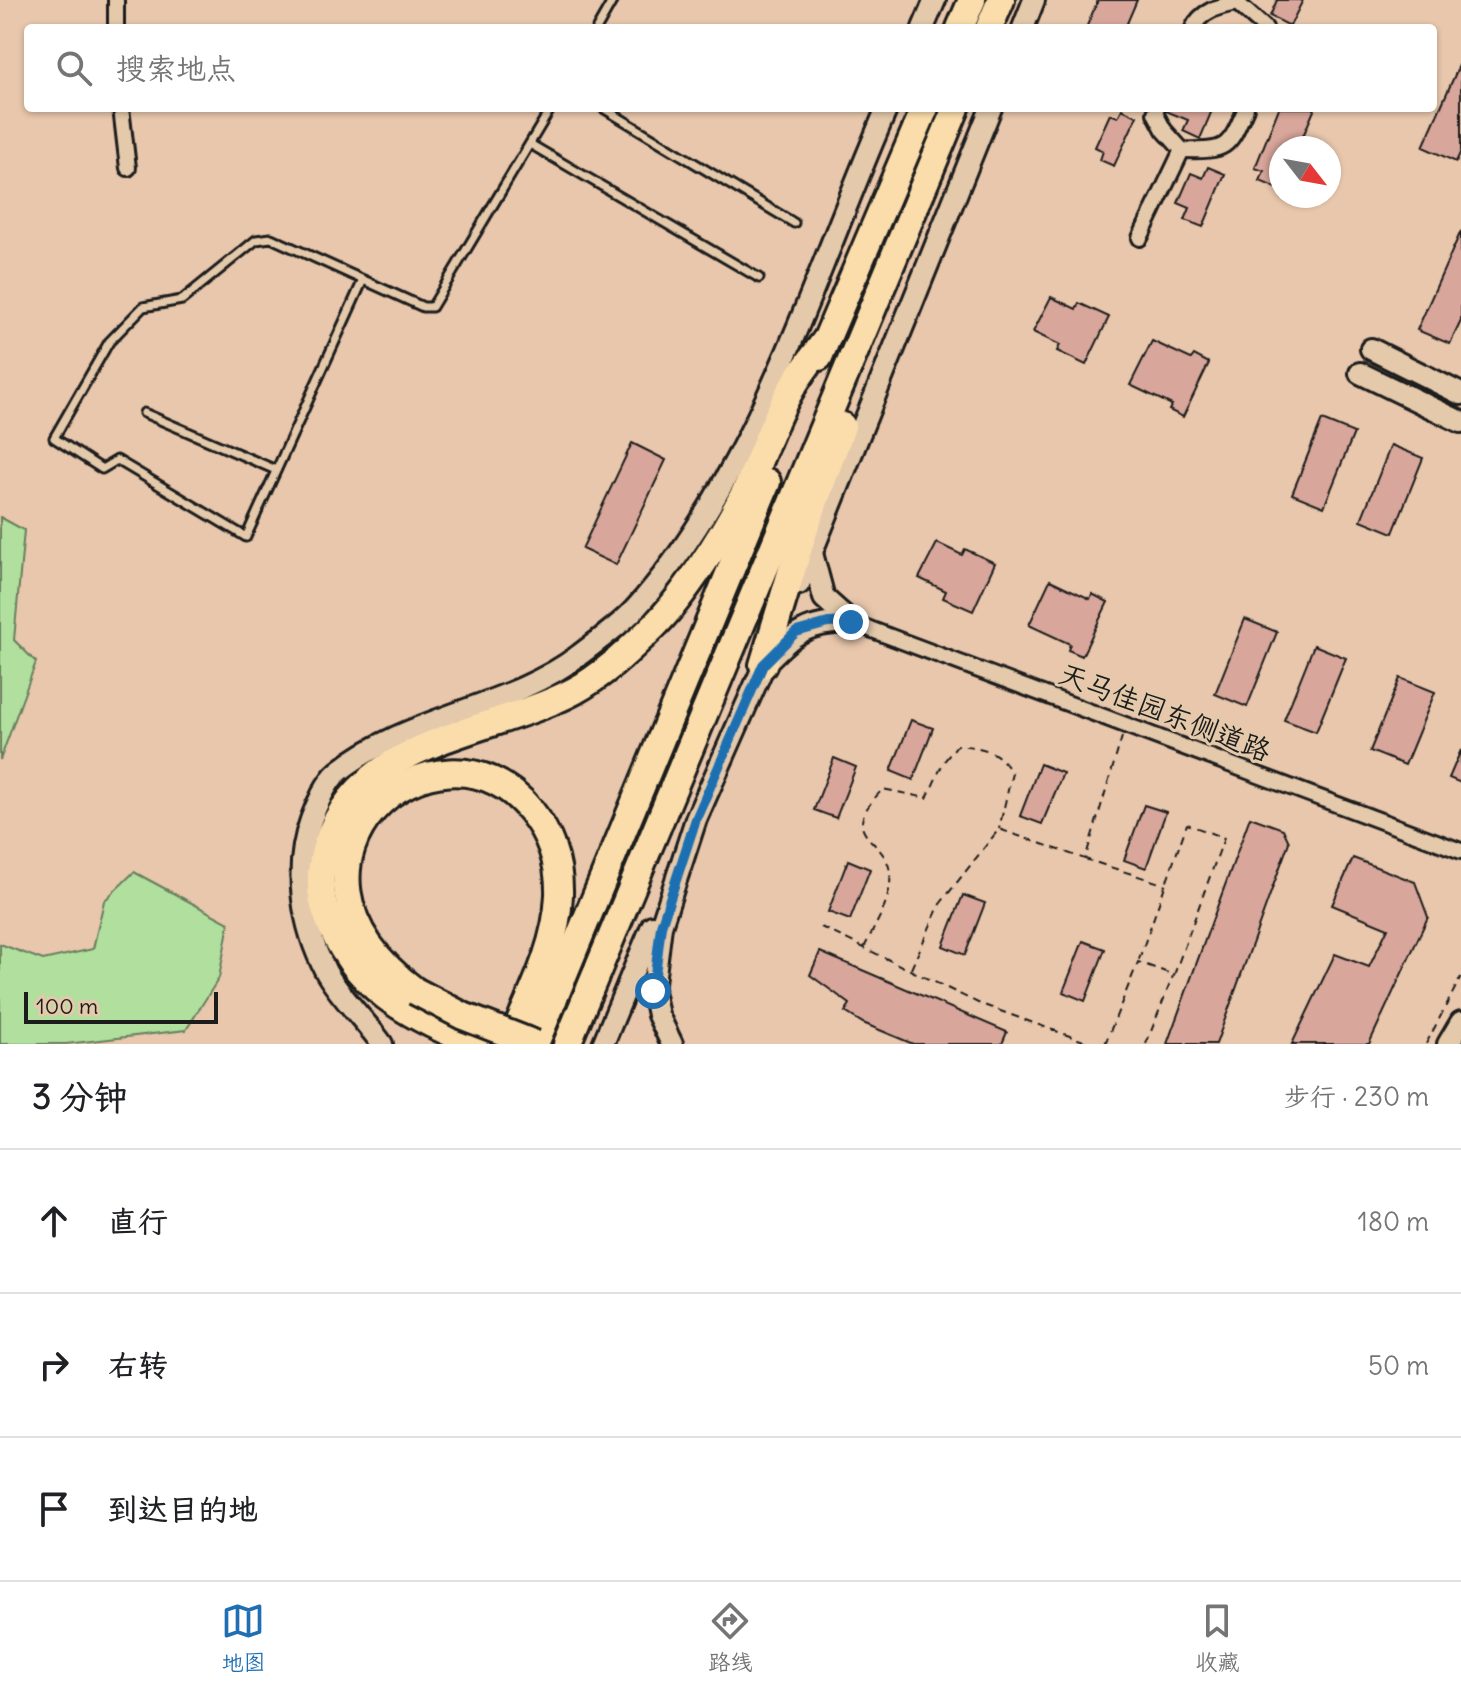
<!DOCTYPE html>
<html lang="zh">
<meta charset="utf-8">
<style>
body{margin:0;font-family:Delius,"LXGW WenKai TC",sans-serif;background:#f6f6f6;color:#202124}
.compass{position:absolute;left:1269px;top:136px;width:72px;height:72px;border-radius:50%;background:#fff;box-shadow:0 2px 6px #0004;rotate:121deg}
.scale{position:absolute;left:24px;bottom:20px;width:194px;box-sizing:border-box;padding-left:8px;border:4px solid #1c1c1c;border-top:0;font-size:22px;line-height:28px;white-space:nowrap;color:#1c1c1c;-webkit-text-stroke:6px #e4c9ab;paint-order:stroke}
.stop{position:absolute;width:24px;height:24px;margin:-18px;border:6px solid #1f6fb2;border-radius:50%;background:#fff}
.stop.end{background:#1f6fb2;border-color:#fff;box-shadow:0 2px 8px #0008}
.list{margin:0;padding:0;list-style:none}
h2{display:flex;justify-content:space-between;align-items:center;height:104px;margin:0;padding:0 32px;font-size:34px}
h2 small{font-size:26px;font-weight:400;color:#757577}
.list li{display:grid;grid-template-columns:52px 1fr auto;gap:24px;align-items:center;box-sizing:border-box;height:144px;padding:0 32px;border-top:2px solid #e0e0e0}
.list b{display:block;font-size:30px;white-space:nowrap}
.list em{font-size:26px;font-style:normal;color:#757577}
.icon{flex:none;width:44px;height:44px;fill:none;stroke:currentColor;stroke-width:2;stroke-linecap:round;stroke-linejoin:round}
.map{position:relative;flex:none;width:1461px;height:1044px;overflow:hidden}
.search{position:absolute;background:#fff;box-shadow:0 2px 6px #0004;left:24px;right:24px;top:24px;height:88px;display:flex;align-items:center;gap:20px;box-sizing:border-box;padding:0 28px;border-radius:8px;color:#757577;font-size:30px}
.sheet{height:536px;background:#fff}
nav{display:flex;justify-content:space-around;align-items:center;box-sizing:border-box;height:112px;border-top:2px solid #e0e0e0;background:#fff;font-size:22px;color:#757577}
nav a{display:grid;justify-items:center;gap:4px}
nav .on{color:#1f6fb2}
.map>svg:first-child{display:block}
</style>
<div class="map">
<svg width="1461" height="1044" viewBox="0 0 1461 1044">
<rect width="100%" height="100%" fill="#e8c7ac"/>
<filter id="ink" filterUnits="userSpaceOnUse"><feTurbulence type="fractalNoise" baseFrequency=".0125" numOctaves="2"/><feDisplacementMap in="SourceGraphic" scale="16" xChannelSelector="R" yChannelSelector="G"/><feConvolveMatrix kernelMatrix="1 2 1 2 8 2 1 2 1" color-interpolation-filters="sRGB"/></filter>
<g filter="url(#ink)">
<g fill="#b0df9e" stroke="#667e5d" stroke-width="2">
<polygon points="0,517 24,530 14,640 36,662 0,760"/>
<polygon points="134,872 229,923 219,978 186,1030 66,1044 0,1044 0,944 43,960 93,949 104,901"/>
</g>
<g fill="#d8a69a" stroke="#1c1c1c" stroke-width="2">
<polygon points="1098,0 1137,0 1125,28 1086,28"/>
<polygon points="1277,0 1303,0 1290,26 1270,16"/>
<polygon points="1461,61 1461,151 1456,162 1423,147"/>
<polygon points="1167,108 1213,108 1200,139 1183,131 1188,120 1166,111"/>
<polygon points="1279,108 1315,108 1298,148 1281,148 1281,190 1260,181 1264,171 1255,168"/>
<polygon points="1122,109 1137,116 1114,166 1100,160 1103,151 1095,147 1110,114 1118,117"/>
<polygon points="1208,167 1225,174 1203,227 1185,220 1190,208 1178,203 1191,173 1203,178"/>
<polygon points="1461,231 1461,321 1450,344 1417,330"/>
<polygon points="1051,297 1076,309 1079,303 1109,317 1086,365 1057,351 1060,345 1033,332"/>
<polygon points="1152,341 1191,359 1194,355 1209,363 1183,417 1169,410 1172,405 1130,385"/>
<polygon points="1322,420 1354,433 1324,507 1292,494"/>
<polygon points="632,443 666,460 616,565 582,549"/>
<polygon points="1391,445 1423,458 1393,533 1361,520"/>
<polygon points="937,543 962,555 965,549 995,563 973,611 943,598 946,591 919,578"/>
<polygon points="1050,580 1090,599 1092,594 1108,602 1082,656 1068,650 1070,644 1029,625"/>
<polygon points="1245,619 1277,632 1247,707 1215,694"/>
<polygon points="1314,645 1346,658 1316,732 1284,720"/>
<polygon points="1400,678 1435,692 1405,765 1370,751"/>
<polygon points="911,720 933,728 913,780 891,771"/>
<polygon points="1461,750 1461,783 1449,778"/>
<polygon points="834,758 856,767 836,818 814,810"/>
<polygon points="1040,764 1063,773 1042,824 1020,816"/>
<polygon points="1144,805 1166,812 1146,868 1124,860"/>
<polygon points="1250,817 1283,829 1289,842 1216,1044 1167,1044"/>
<polygon points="1353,858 1415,882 1428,917 1369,1044 1292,1044 1335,954 1369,967 1388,928 1332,905"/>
<polygon points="848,860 870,869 850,920 828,912"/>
<polygon points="963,895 985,903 965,955 943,946"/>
<polygon points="1083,941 1105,949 1085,1001 1063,992"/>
<polygon points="820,952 1007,1032 1002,1044 913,1044 863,1023 845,1012 850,1004 810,975"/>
</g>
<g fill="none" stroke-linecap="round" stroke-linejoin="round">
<defs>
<g id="lane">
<polyline points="597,28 613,0"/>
<polyline points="603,108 794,223"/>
<polyline points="530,144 759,278"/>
<polyline points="363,280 246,537 117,460 102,469 54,438 109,342 143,307 182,300 256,240 271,238 423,307 432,307 551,108"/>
<polyline points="144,413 276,470"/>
</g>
<g id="street">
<polyline points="116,0 116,28"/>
<path d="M1193,28C1201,11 1219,6 1237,3L1265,28"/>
<polyline points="121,108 128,168"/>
<path d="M1157,108L1155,113L1164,130L1182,150C1228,151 1228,149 1246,108"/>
<polyline points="1140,238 1182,150"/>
<polyline points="851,622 1461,851"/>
</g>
<g id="secondary">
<polyline points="923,28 935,0"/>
<polyline points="1023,28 1034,0"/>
<polyline points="1371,349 1461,394"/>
<polyline points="1360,373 1461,422"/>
<polyline points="812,553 824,598 851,622"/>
<polyline points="799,584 991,108"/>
<path d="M765,663C796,632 806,623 851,622"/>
<path d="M382,1044C365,1020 340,997 326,972C302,926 293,870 311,820C316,806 327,781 338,772C405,717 512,707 578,656C596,642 618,627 634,610C755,477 815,272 887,108"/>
<polyline points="603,1044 652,926"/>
<polyline points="672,1044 658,1015 653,991 661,926 696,819 769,654"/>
<polyline points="1448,1044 1461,1022"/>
</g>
<g id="highway">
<polyline points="960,28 972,0"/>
<polyline points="989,28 1001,0"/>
<polyline points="819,357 925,108"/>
<polyline points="763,665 802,537 842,426"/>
<path d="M415,991C243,862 438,696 531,811C551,836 560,863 559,895C557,947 530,997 510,1044"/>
<path d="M477,1044C409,1017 352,987 327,915C318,891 319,868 327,844C359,738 491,735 574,691C604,675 630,649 654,626C685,595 723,535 743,496C761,461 772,420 793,386C803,370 814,356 825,341"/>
<polyline points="535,1044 767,482"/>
<polyline points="567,1044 956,108"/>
</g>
</defs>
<use href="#lane" stroke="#1c1c1c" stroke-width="13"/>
<use href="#street" stroke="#1c1c1c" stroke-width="20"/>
<use href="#secondary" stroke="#1c1c1c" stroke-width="26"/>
<use href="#highway" stroke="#1c1c1c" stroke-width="32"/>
<g stroke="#1c1c1c" stroke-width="2" stroke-dasharray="8 6" stroke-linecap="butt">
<polyline points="1122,737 1085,859 1166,885"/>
<polyline points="821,927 978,1003 1092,1044"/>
<path d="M864,948C875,925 893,898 890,872C885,835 834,839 883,789L927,798L943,763L957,745C984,748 997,749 1012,773L999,829"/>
<polyline points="911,969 940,904 999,829 1085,859"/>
<polyline points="1105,1044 1138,962 1174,975 1224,838 1187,824 1138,962"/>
<polyline points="1146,1044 1173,976"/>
<polyline points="1426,1044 1461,977"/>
</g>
<use href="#lane" stroke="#e4c9ab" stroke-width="7"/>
<use href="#street" stroke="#e4c9ab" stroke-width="14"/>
<use href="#secondary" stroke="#e4c9ab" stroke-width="20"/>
<use href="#highway" stroke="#fbddab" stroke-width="26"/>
<defs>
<polyline id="highway-bridge" points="415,991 463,1016 535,1044"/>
</defs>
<use href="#highway-bridge" stroke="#1c1c1c" stroke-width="32" stroke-linecap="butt"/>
<use href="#highway-bridge" stroke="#fbddab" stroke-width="26"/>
</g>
</g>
<g fill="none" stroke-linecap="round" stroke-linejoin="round" filter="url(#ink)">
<polyline stroke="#1f6fb2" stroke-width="10" points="653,991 661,926 696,819 763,665 796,632 828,623 851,622"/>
</g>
<g text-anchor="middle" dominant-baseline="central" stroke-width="6" stroke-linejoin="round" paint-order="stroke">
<g font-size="28" fill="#1c1c1c" stroke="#e4c9ab">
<text transform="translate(1165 712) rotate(21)">天马佳园东侧道路</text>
</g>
</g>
</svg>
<svg class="compass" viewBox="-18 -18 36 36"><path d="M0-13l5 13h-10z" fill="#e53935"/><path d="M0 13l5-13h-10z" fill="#757577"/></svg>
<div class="scale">100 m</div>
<div class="stop" style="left:653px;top:991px"></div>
<div class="stop end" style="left:851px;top:622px"></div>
<div class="search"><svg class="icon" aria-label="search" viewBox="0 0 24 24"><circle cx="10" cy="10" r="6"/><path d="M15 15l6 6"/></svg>搜索地点</div>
</div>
<section class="sheet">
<h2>3 分钟<small>步行 · 230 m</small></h2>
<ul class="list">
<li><svg class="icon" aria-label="ahead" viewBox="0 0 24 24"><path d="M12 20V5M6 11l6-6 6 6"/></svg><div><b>直行</b></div><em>180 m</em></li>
<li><svg class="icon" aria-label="right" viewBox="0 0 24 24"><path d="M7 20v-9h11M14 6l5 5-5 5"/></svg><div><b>右转</b></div><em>50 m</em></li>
<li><svg class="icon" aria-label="arrive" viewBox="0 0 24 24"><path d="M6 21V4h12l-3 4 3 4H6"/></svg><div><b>到达目的地</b></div></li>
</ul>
</section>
<nav>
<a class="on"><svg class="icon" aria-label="map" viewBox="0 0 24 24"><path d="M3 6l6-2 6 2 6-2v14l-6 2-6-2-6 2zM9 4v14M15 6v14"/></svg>地图</a>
<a><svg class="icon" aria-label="directions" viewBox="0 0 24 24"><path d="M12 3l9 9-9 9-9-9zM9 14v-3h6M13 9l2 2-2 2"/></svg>路线</a>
<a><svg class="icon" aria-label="saved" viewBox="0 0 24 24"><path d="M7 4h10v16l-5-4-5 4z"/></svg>收藏</a>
</nav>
